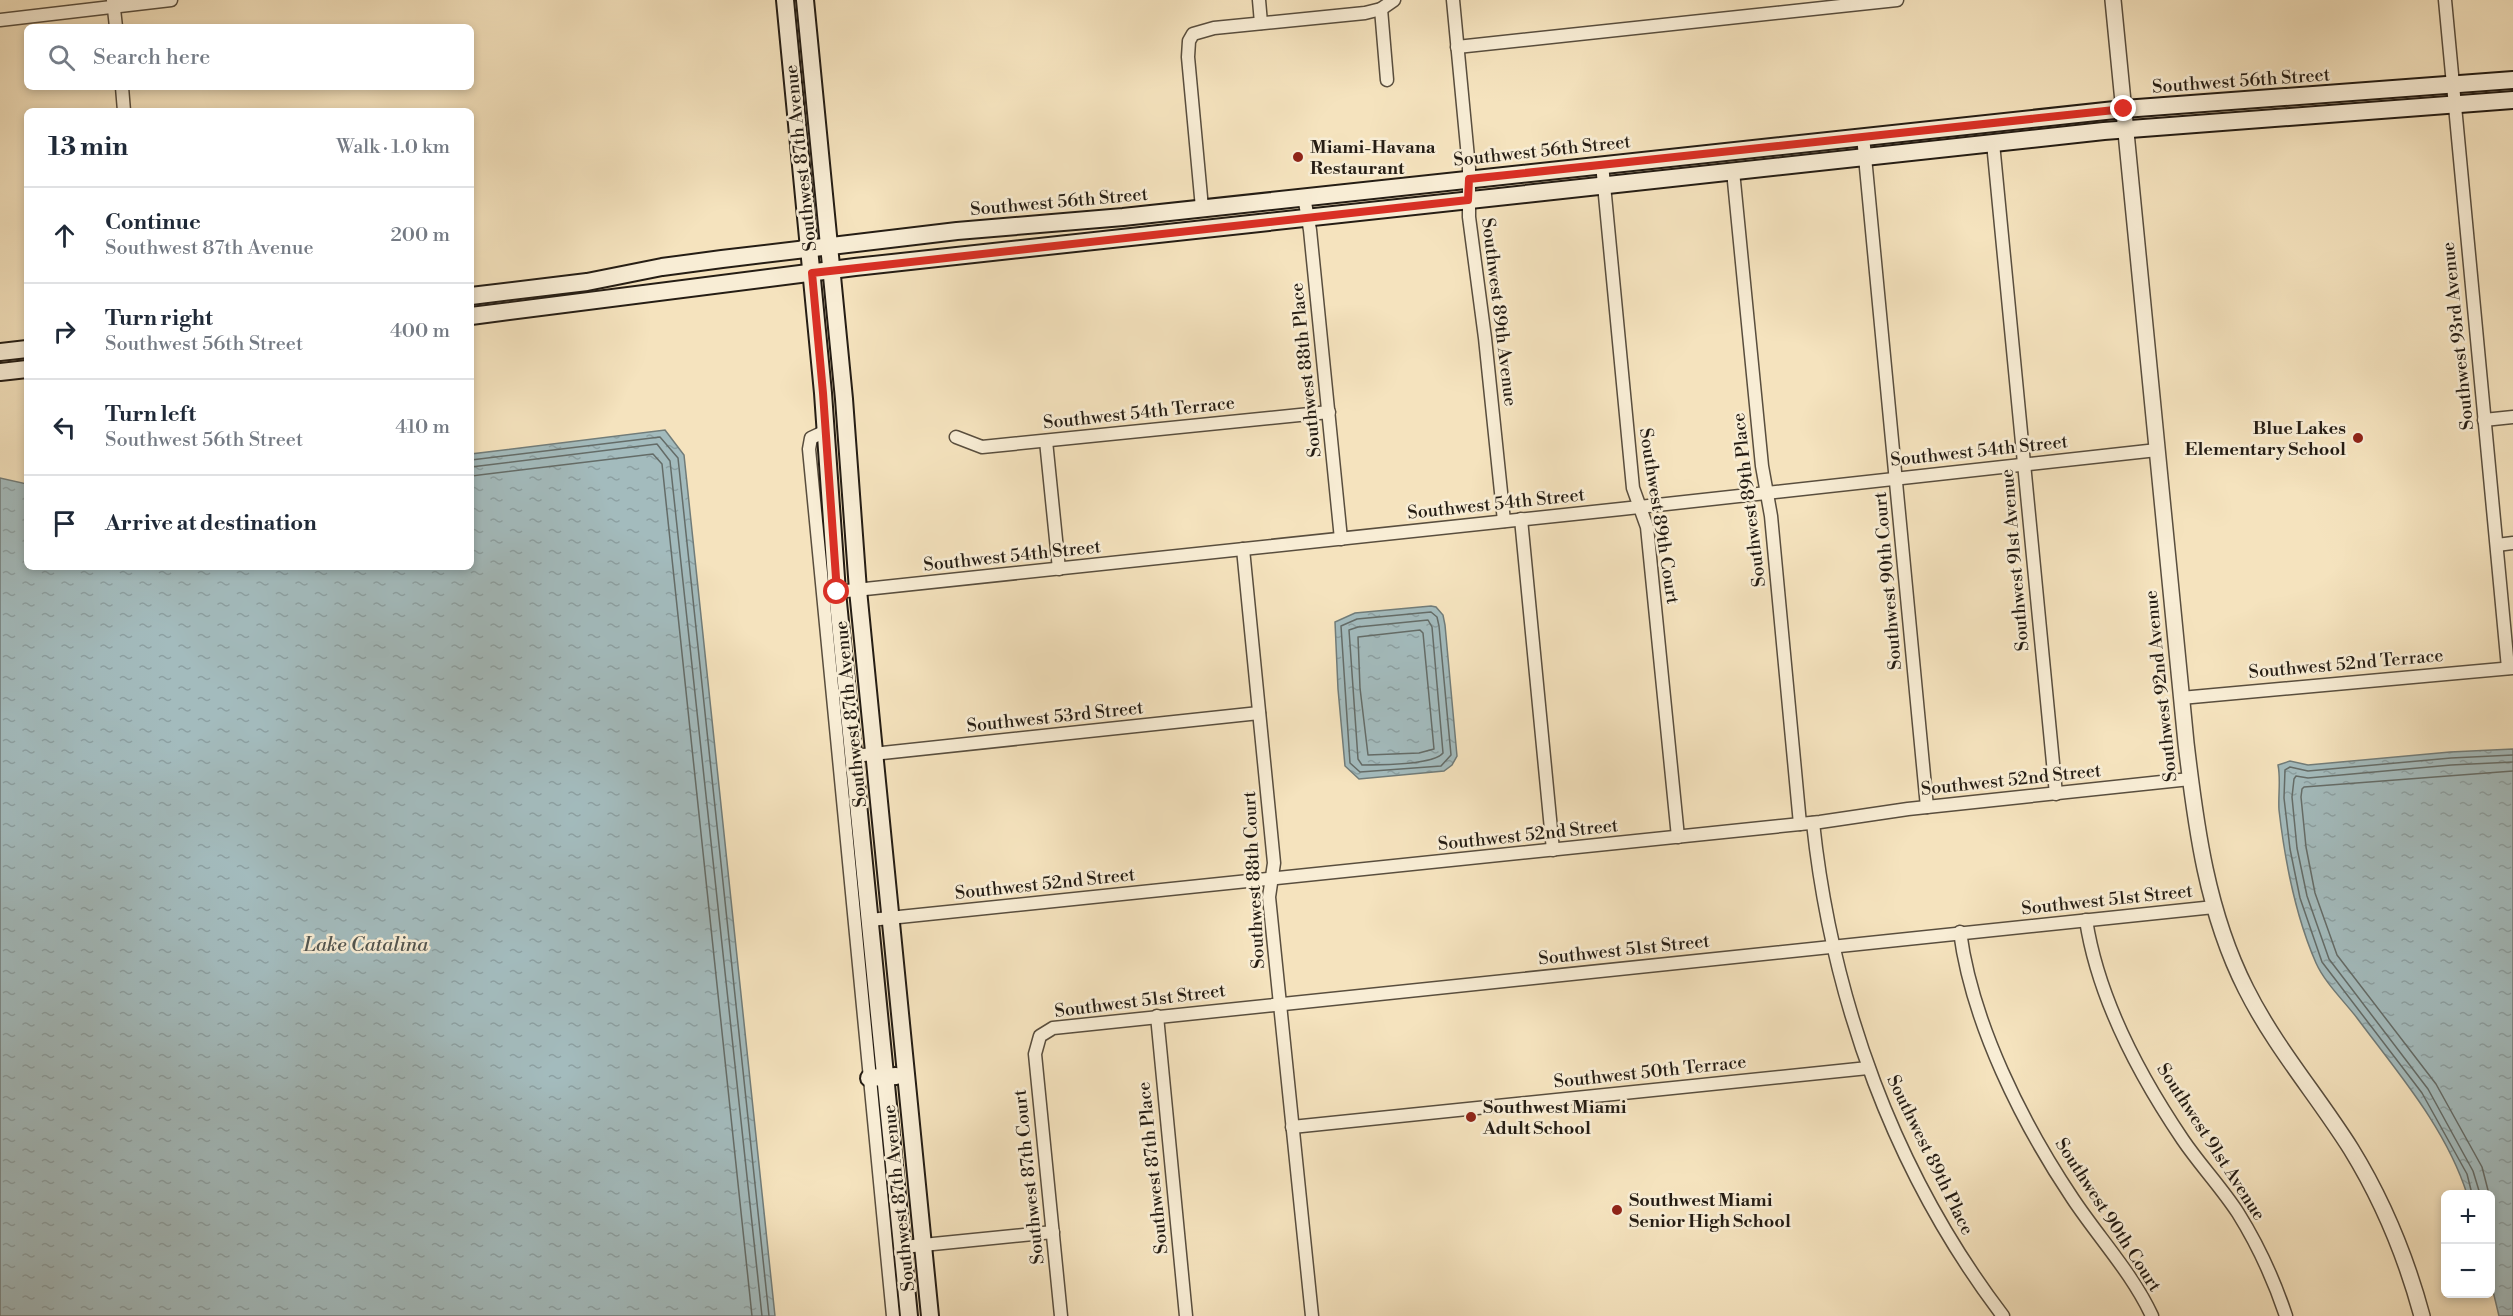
<!DOCTYPE html>
<meta charset="utf-8">
<style>
body{margin:0;font-family:"Libre Bodoni",serif;background:#f2f2f3;color:#1f2937}
.controls{position:absolute;right:18px;bottom:18px;display:grid;overflow:hidden;border-radius:9px;box-shadow:0 3px 9px #0003}
.controls button{width:54px;height:54px;display:grid;place-items:center;padding:0;border:0;border-bottom:2px solid #e0e1e3;background:#fff;color:#1f2937;font:30px sans-serif}
.stop{position:absolute;width:18px;height:18px;margin:-14px;border:4px solid #d93025;border-radius:50%;background:#fff}
.stop.end{background:#d93025;border-color:#fff;box-shadow:0 2px 6px #0008}
.list{margin:0;padding:0;list-style:none}
h2{display:flex;justify-content:space-between;align-items:center;height:78px;margin:0;padding:0 24px;font-size:26px}
h2 small{font-size:20px;font-weight:400;color:#747a83}
.list li{display:grid;grid-template-columns:39px 1fr auto;gap:18px;align-items:center;box-sizing:border-box;height:96px;padding:0 24px;border-top:2px solid #e0e1e3}
.list b{display:block;font-size:22px;white-space:nowrap}
.list p{margin:0;font-size:20px;white-space:nowrap;color:#747a83}
.list em{font-size:20px;font-style:normal;color:#747a83}
.icon{flex:none;width:33px;height:33px;fill:none;stroke:currentColor;stroke-width:2;stroke-linecap:round;stroke-linejoin:round}
.map{position:relative;flex:none;width:2513px;height:1316px;overflow:hidden}
.search{position:absolute;background:#fff;box-shadow:0 3px 9px #0003;left:24px;top:24px;width:450px;height:66px;display:flex;align-items:center;gap:15px;box-sizing:border-box;padding:0 21px;border-radius:9px;color:#747a83;font-size:22px}
.panel{position:absolute;background:#fff;box-shadow:0 3px 9px #0003;left:24px;top:108px;width:450px;height:462px;border-radius:9px}
.map>svg:first-child{display:block}
</style>
<div class="map">
<svg width="2513" height="1316" viewBox="0 0 2513 1316">
<defs>
<pattern id="water-ripples" width="26" height="14" patternUnits="userSpaceOnUse" patternTransform="scale(1.5)"><rect width="26" height="14" fill="#a3bbbd"/><path d="M2 4q2-2 4 0t4 0M15 11q2-2 4 0t4 0" fill="none" stroke="#8ca0a2"/></pattern>
</defs>
<rect width="100%" height="100%" fill="#f5e3be"/>
<filter id="stains"><feTurbulence type="fractalNoise" baseFrequency=".00333" numOctaves="4"/><feColorMatrix values="0 0 0 0 .2 0 0 0 0 .09 0 0 0 0 .02 0 0 0 .5 -.17"/></filter>
<radialGradient id="worn" r=".72"><stop offset=".6" stop-color="#630" stop-opacity="0"/><stop offset="1" stop-color="#630" stop-opacity=".3"/></radialGradient>
<g fill="url(#water-ripples)" stroke="#717c79" stroke-width="1.5">
<polygon points="665,430 684,455 775,1316 0,1316 0,478 27,484 27,567 471,567 471,454"/>
<polygon points="1431,606 1436,607 1443,615 1445,625 1457,756 1452,765 1444,771 1359,779 1345,766 1338,689 1335,622 1355,613"/>
<path d="M2513,749V1316H2499L2491,1283L2490,1194H2467C2446,1128 2398,1073 2357,1018C2344,1001 2325,983 2316,963C2295,915 2285,862 2279,810C2278,794 2281,780 2278,765L2290,761L2308,765L2450,752Z"/>
</g>
<g fill="none" stroke-linecap="round" stroke-linejoin="round">
<g stroke="#646c68" stroke-width="1.5">
<polyline points="471,460 660,437 678,458 769,1316"/>
<polyline points="471,467 657,444 670,461 762,1316"/>
<polyline points="471,476 653,454 662,464 752,1316"/>
<polygon points="1431,612 1437,617 1439,626 1451,755 1441,766 1360,772 1350,763 1341,626 1357,619"/>
<path d="M1428,620L1432,627L1443,753C1434,765 1378,765 1362,765L1358,759L1349,630L1358,627Z"/>
<polygon points="1420,630 1423,633 1434,749 1419,753 1368,755 1360,688 1358,637"/>
<polyline points="2472,1194 2467,1174 2422,1093 2322,962 2300,898 2290,849 2284,798 2285,770 2290,767 2308,771 2451,758 2513,755"/>
<polyline points="2480,1194 2473,1171 2428,1089 2329,959 2307,896 2297,848 2292,797 2294,779 2296,776 2308,778 2451,765 2513,762"/>
<polyline points="2489,1194 2482,1167 2436,1084 2337,955 2315,893 2306,847 2301,797 2302,789 2304,787 2513,771"/>
</g>
<defs>
<g id="minor">
<polyline points="113,0 116,27"/>
<polyline points="1259,0 1261,23"/>
<polyline points="1453,0 1469,168 1469,217 1485,338 1504,521"/>
<polyline points="2445,0 2508,668"/>
<polyline points="1381,9 1387,80"/>
<polyline points="0,20 171,0"/>
<polyline points="1457,47 1897,0"/>
<polyline points="122,87 124,111"/>
<polyline points="1863,136 1927,807"/>
<polyline points="1993,143 2056,794"/>
<polyline points="1602,164 1633,488 1647,527 1678,837"/>
<polyline points="1733,171 1762,466 1771,516 1800,824"/>
<polyline points="1304,197 1310,230 1341,539"/>
<polyline points="1202,208 1188,57 1189,41 1193,34 1214,28 1365,13 1381,9 1394,0"/>
<polyline points="2484,420 2513,417"/>
<polyline points="826,431 811,438 809,449 893,1316"/>
<polyline points="956,437 982,447 1329,412"/>
<polyline points="1046,441 1059,569"/>
<polyline points="1521,519 1553,850"/>
<polyline points="2497,545 2513,543"/>
<polyline points="1243,549 1274,863 1269,897 1312,1316"/>
<polyline points="837,592 1621,509 2157,450"/>
<polyline points="2181,698 2513,668"/>
<polyline points="854,756 1259,713"/>
<path d="M1813,823C1832,1000 1894,1173 2003,1316"/>
<polyline points="870,920 1820,822 1908,809 2190,779"/>
<path d="M2086,920C2098,998 2139,1075 2183,1140C2200,1165 2221,1187 2238,1213C2258,1245 2274,1280 2286,1316"/>
<path d="M1960,932C1972,1023 2022,1123 2073,1199C2099,1238 2132,1273 2152,1316"/>
<polyline points="1157,1016 1186,1316"/>
<polyline points="1292,1127 1868,1068"/>
<polyline points="903,1247 1053,1232"/>
<polyline points="1061,1316 1035,1054 1040,1036 1053,1028 2214,907"/>
</g>
<path id="tertiary" d="M2113,0L2186,743C2196,828 2207,912 2246,989C2275,1047 2317,1095 2351,1149C2383,1201 2406,1257 2422,1316"/>
<g id="secondary">
<polyline points="785,0 823,393 837,592 909,1316"/>
<polyline points="805,0 844,399 858,590 930,1316"/>
<polyline points="471,296 587,282 662,267 722,259 957,231 1123,217 2124,109 2513,80"/>
<polyline points="471,316 855,267 2104,131 2513,100"/>
<polyline points="0,352 27,349"/>
<polyline points="0,372 27,369"/>
<polyline points="869,1078 896,1076"/>
</g>
</defs>
<use href="#minor" stroke="#594e3e" stroke-width="15"/>
<use href="#tertiary" stroke="#594e3e" stroke-width="18"/>
<use href="#secondary" stroke="#251d14" stroke-width="20"/>
<use href="#minor" stroke="#f8edd5" stroke-width="12"/>
<use href="#tertiary" stroke="#f8edd5" stroke-width="15"/>
<use href="#secondary" stroke="#f8edd5" stroke-width="16"/>
</g>
<g fill="none" stroke-linecap="round" stroke-linejoin="round">
<polyline stroke="#d93025" stroke-width="8" points="837,592 823,393 812,273 1468,200 1469,179 2124,109"/>
</g>
<g fill="#8f2418" stroke="#f8edd5" stroke-width="2">
<circle cx="1298" cy="157" r="6"/>
<circle cx="2358" cy="438" r="6"/>
<circle cx="1471" cy="1117" r="6"/>
<circle cx="1617" cy="1210" r="6"/>
</g>
<g text-anchor="middle" dominant-baseline="central" stroke-width="5" stroke-linejoin="round" paint-order="stroke">
<g font-size="18" fill="#251d14" stroke="#f8edd5">
<text transform="translate(2241 81) rotate(-4)">Southwest 56th Street</text>
<text transform="translate(1542 151) rotate(-6)">Southwest 56th Street</text>
<text transform="translate(801 158) rotate(-96)">Southwest 87th Avenue</text>
<text transform="translate(1059 202) rotate(-5)">Southwest 56th Street</text>
<text transform="translate(1499 312) rotate(83)">Southwest 89th Avenue</text>
<text transform="translate(2458 336) rotate(-96)">Southwest 93rd Avenue</text>
<text transform="translate(1306 370) rotate(-96)">Southwest 88th Place</text>
<text transform="translate(1139 413) rotate(-6)">Southwest 54th Terrace</text>
<text transform="translate(1979 451) rotate(-6)">Southwest 54th Street</text>
<text transform="translate(1749 500) rotate(-97)">Southwest 89th Place</text>
<text transform="translate(1496 504) rotate(-6)">Southwest 54th Street</text>
<text transform="translate(1659 516) rotate(81)">Southwest 89th Court</text>
<text transform="translate(1012 556) rotate(-6)">Southwest 54th Street</text>
<text transform="translate(2015 560) rotate(-95)">Southwest 91st Avenue</text>
<text transform="translate(1888 581) rotate(-95)">Southwest 90th Court</text>
<text transform="translate(2346 664) rotate(-5)">Southwest 52nd Terrace</text>
<text transform="translate(2161 686) rotate(-96)">Southwest 92nd Avenue</text>
<text transform="translate(851 714) rotate(-96)">Southwest 87th Avenue</text>
<text transform="translate(1055 717) rotate(-6)">Southwest 53rd Street</text>
<text transform="translate(2011 780) rotate(-6)">Southwest 52nd Street</text>
<text transform="translate(1528 835) rotate(-6)">Southwest 52nd Street</text>
<text transform="translate(1254 880) rotate(-93)">Southwest 88th Court</text>
<text transform="translate(1045 884) rotate(-6)">Southwest 52nd Street</text>
<text transform="translate(2107 900) rotate(-6)">Southwest 51st Street</text>
<text transform="translate(1624 950) rotate(-6)">Southwest 51st Street</text>
<text transform="translate(1140 1001) rotate(-7)">Southwest 51st Street</text>
<text transform="translate(1650 1072) rotate(-6)">Southwest 50th Terrace</text>
<text transform="translate(2211 1142) rotate(57)">Southwest 91st Avenue</text>
<text transform="translate(1930 1155) rotate(64)">Southwest 89th Place</text>
<text transform="translate(1153 1168) rotate(-96)">Southwest 87th Place</text>
<text transform="translate(1029 1177) rotate(-96)">Southwest 87th Court</text>
<text transform="translate(899 1198) rotate(-96)">Southwest 87th Avenue</text>
<text transform="translate(2108 1215) rotate(57)">Southwest 90th Court</text>
</g>
<g font-size="18" font-weight="bold" fill="#251d14" stroke="#f8edd5" text-anchor="start">
<text x="1310" y="147">Miami-Havana<tspan x="1310" dy="21">Restaurant</tspan></text>
<text x="2346" y="428" text-anchor="end">Blue Lakes<tspan x="2346" dy="21">Elementary School</tspan></text>
<text x="1483" y="1107">Southwest Miami<tspan x="1483" dy="21">Adult School</tspan></text>
<text x="1629" y="1200">Southwest Miami<tspan x="1629" dy="21">Senior High School</tspan></text>
</g>
<g font-size="20" font-style="italic" fill="#51544f" stroke="#f8edd5">
<text x="366" y="945">Lake Catalina</text>
</g>
</g>
<rect width="100%" height="100%" filter="url(#stains)"/>
<rect width="100%" height="100%" fill="url(#worn)"/>
</svg>
<div class="controls">
<button>+</button>
<button>−</button>
</div>
<div class="stop" style="left:837px;top:592px"></div>
<div class="stop end" style="left:2124px;top:109px"></div>
<div class="search"><svg class="icon" aria-label="search" viewBox="0 0 24 24"><circle cx="10" cy="10" r="6"/><path d="M15 15l6 6"/></svg>Search here</div>
<section class="panel">
<h2>13 min<small>Walk · 1.0 km</small></h2>
<ul class="list">
<li><svg class="icon" aria-label="ahead" viewBox="0 0 24 24"><path d="M12 20V5M6 11l6-6 6 6"/></svg><div><b>Continue</b><p>Southwest 87th Avenue</p></div><em>200 m</em></li>
<li><svg class="icon" aria-label="right" viewBox="0 0 24 24"><path d="M7 20v-9h11M14 6l5 5-5 5"/></svg><div><b>Turn right</b><p>Southwest 56th Street</p></div><em>400 m</em></li>
<li><svg class="icon" aria-label="left" viewBox="0 0 24 24"><path d="M17 20v-9H6M10 6l-5 5 5 5"/></svg><div><b>Turn left</b><p>Southwest 56th Street</p></div><em>410 m</em></li>
<li><svg class="icon" aria-label="arrive" viewBox="0 0 24 24"><path d="M6 21V4h12l-3 4 3 4H6"/></svg><div><b>Arrive at destination</b></div></li>
</ul>
</section>
</div>
